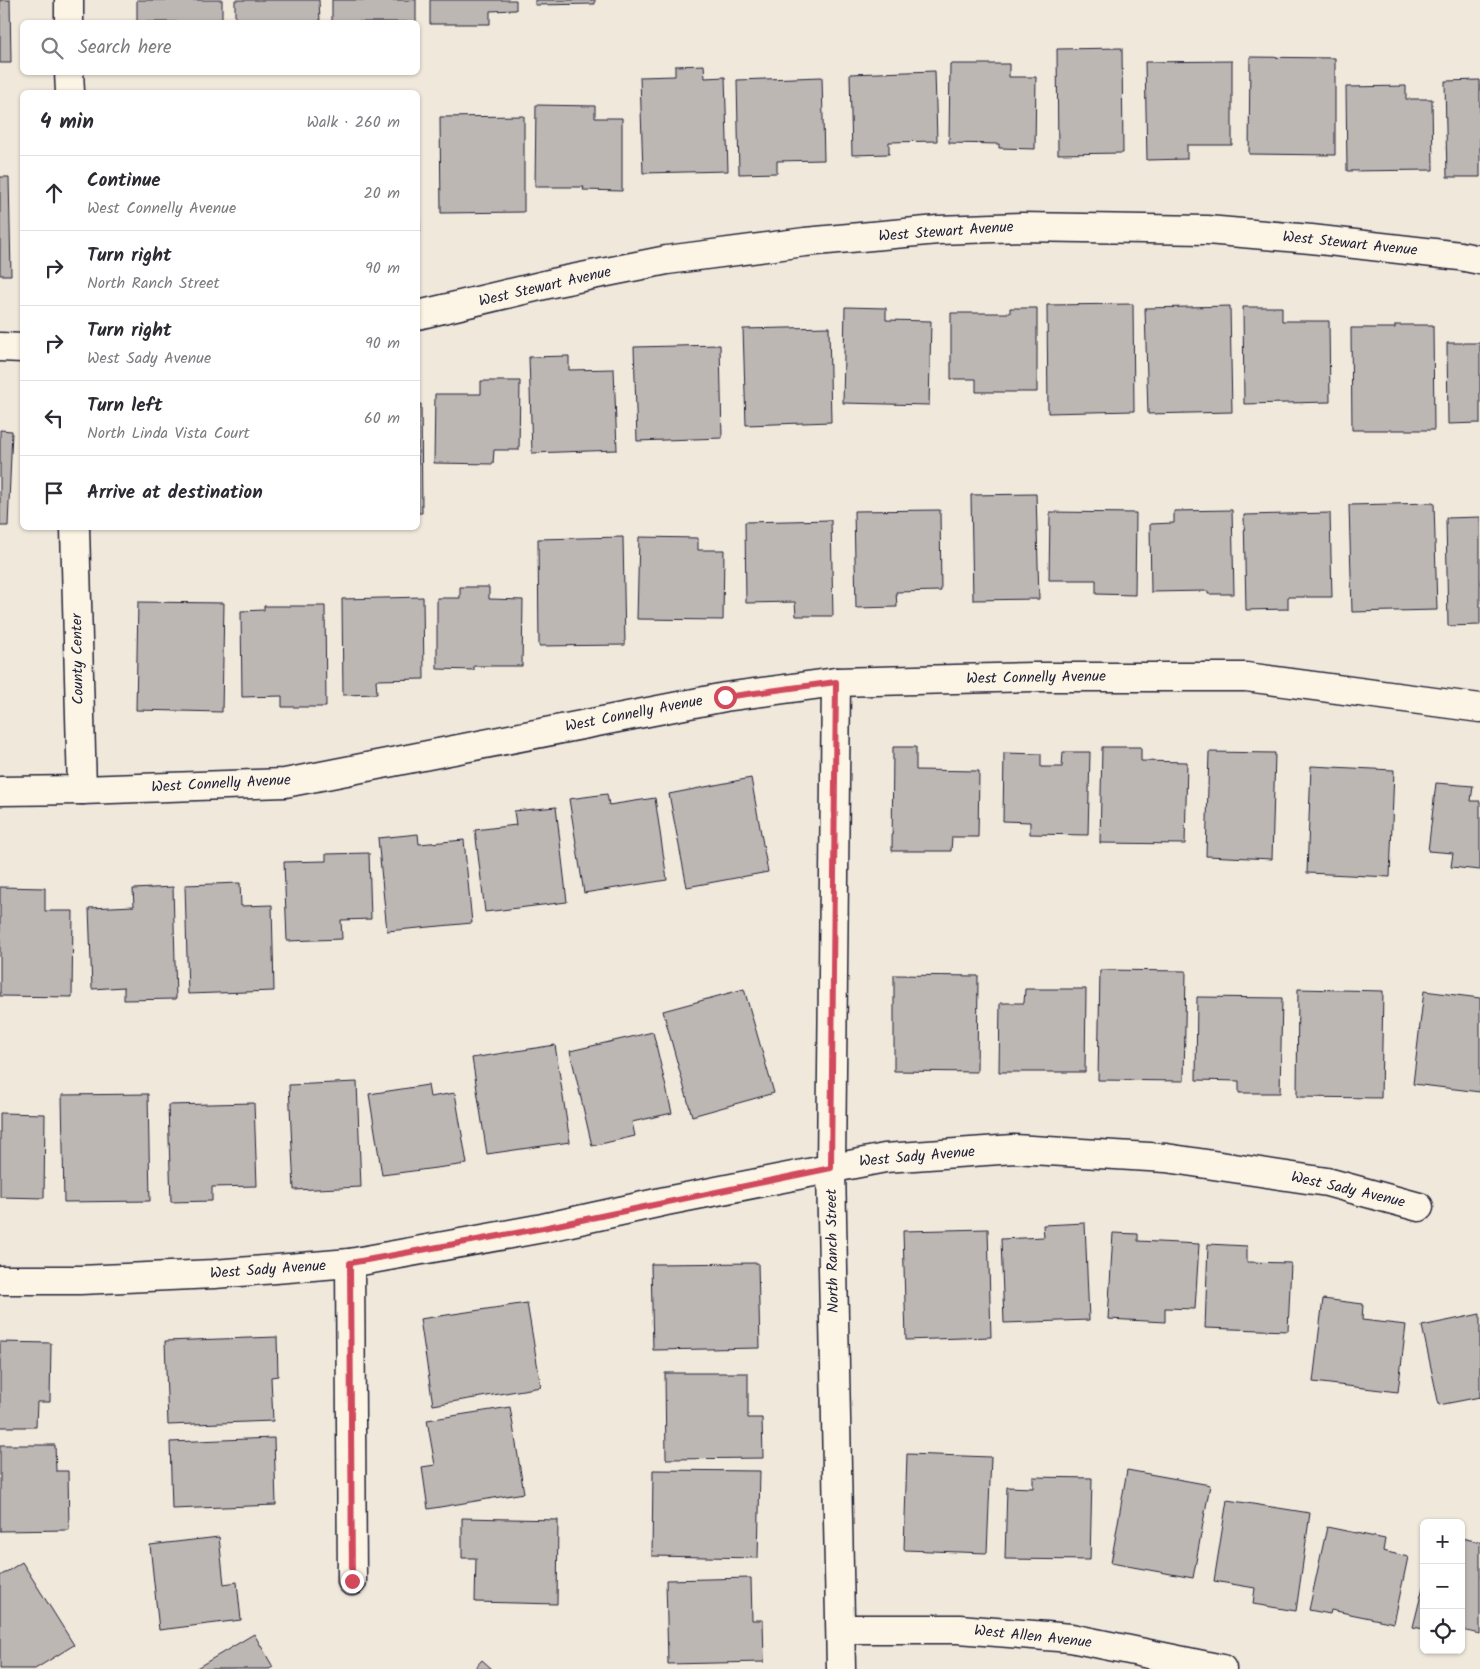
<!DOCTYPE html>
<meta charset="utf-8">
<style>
body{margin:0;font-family:Kalam,sans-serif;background:#f7f7f7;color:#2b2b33}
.controls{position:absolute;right:15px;bottom:15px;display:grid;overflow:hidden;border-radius:8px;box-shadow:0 1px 4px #0004}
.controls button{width:45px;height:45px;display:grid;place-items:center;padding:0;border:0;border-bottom:1px solid #e1e1e2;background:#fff;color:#2b2b33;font:25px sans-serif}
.stop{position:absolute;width:15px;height:15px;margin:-11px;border:4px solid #d1495b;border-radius:50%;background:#fff}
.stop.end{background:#d1495b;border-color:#fff;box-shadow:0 1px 5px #0008}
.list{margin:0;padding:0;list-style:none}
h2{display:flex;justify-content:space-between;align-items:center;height:65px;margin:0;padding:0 20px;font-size:21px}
h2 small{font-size:16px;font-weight:400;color:#7c7c81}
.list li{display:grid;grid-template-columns:32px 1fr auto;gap:15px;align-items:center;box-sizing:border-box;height:75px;padding:0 20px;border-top:1px solid #e1e1e2}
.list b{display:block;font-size:19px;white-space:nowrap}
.list p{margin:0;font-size:16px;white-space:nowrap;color:#7c7c81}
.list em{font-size:16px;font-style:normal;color:#7c7c81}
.icon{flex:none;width:28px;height:28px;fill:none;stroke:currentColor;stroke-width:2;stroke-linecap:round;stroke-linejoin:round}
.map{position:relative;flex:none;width:1480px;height:1669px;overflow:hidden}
.search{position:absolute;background:#fff;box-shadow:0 1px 4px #0004;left:20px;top:20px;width:400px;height:55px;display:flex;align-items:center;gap:12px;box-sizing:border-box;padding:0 18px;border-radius:8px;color:#7c7c81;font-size:19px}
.panel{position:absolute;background:#fff;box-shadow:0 1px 4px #0004;left:20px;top:90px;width:400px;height:440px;border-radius:8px}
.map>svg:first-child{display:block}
</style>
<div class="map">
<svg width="1480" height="1669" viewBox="0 0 1480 1669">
<rect width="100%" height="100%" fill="#efe8db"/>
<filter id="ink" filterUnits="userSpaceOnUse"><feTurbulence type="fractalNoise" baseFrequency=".02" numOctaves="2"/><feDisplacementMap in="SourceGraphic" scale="10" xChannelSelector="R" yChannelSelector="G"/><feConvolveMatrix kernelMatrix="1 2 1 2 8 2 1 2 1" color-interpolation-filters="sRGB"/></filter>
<g filter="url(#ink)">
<g fill="#bcb7b3" stroke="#22223b">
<polygon points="0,0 10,0 11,63 0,63"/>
<rect x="137" y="0" width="85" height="22"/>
<polygon points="235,0 319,0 320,22 235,22"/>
<rect x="332" y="0" width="84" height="22"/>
<polygon points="430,0 516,0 516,10 490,11 490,24 430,24"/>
<polygon points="535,0 595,0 595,4 535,5"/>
<polygon points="1122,48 1123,153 1058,154 1057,49"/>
<polygon points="1250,57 1335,58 1335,155 1249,154"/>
<polygon points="1232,61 1232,145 1187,145 1187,159 1147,160 1145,62"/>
<polygon points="950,64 1009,64 1009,77 1036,77 1035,149 999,148 999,144 949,143"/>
<polygon points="704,65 705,78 725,77 728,171 643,173 640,77 675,76 675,66"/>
<polygon points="935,71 937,141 889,142 889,154 852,155 850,74"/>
<polygon points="822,77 824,160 777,161 777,173 739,174 737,80"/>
<polygon points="1480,80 1480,177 1447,177 1445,81"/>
<polygon points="1406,86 1406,99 1432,99 1433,170 1347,171 1346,87"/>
<polygon points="536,105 595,106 595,118 622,118 622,191 583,190 584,187 535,187"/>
<polygon points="524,116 524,212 441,213 440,117"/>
<polygon points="418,150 420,233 418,233"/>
<polygon points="0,177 9,177 11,275 0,275"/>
<polygon points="1133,304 1134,411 1048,413 1047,305"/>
<polygon points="1230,306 1232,412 1148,414 1145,308"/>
<polygon points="845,307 886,308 886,320 931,321 929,405 843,403"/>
<polygon points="1243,307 1282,307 1282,321 1329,321 1330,402 1244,404"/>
<polygon points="1010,308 1037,308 1037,392 976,392 976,379 951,379 951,313 1010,313"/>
<polygon points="1395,325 1433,325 1434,430 1352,430 1351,328 1395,328"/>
<polygon points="829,327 831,422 746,425 743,329"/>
<polygon points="1447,343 1480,343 1480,423 1448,424"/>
<polygon points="720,345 722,438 637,441 634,347"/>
<polygon points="569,356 569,370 614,369 617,450 532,453 529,357"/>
<polygon points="481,381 520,381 519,450 494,450 493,464 434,463 435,394 481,394"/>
<polygon points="418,404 421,404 422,513 418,513"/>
<polygon points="0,430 12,431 8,526 0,526"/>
<polygon points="1036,494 1039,599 973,600 971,495"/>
<polygon points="1434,503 1437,610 1352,612 1349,505"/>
<polygon points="940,510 941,591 896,592 897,607 856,608 854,511"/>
<polygon points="1232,510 1234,594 1208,594 1208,591 1151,592 1150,524 1174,523 1174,511"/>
<polygon points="1050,512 1136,513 1135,595 1096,594 1096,580 1049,580"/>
<polygon points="1330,513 1332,597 1288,597 1288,609 1246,610 1244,515"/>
<polygon points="1480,517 1480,625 1448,626 1446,518"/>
<polygon points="831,520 833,616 796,616 795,602 746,603 745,522"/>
<polygon points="623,537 625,645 539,646 538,539"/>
<polygon points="639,537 698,538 698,550 724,550 723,620 637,619"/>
<polygon points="460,587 489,587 489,599 523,600 522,666 474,666 474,670 437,669 437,598 460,598"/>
<polygon points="423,597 424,679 376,680 377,694 343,695 342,599"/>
<polygon points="138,602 224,603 222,712 136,710"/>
<polygon points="264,606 325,606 326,707 282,707 282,696 242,697 241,611 264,610"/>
<polygon points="893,747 916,747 916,770 979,771 978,837 952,837 951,851 892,851"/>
<polygon points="1102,747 1141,747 1141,761 1187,762 1185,844 1100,843"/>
<polygon points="1063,752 1090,752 1088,835 1030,834 1030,822 1003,821 1004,753 1041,754 1041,767 1062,767"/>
<polygon points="1209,752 1275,753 1272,859 1206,856"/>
<polygon points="1311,766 1394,770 1390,877 1307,873"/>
<polygon points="751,778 768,872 687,887 669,794"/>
<polygon points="1436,783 1473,786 1471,801 1480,801 1480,870 1451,867 1453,853 1428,851"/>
<polygon points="607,794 609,805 655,798 667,880 584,893 569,799"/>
<polygon points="556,807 567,902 485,912 475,830 516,825 514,811"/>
<polygon points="418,834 419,844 464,840 472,923 387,931 378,838"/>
<polygon points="369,853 371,919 341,920 342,939 287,941 284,862 326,861 326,854"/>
<polygon points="240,883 241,906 272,905 274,991 188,994 185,885"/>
<polygon points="0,887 45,888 45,911 73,911 72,997 0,996"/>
<polygon points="173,887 176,999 124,1000 124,987 92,989 89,908 134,906 133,889"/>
<polygon points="1100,970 1186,971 1184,1081 1098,1080"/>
<polygon points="894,975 978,976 977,1072 894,1071"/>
<polygon points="744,989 774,1093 692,1116 663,1011"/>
<polygon points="1025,989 1086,989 1085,1072 999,1072 1000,1003 1024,1003"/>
<polygon points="1298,989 1383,991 1381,1098 1297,1097"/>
<polygon points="1424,991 1480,998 1480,1092 1413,1084"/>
<polygon points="1197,997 1282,998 1280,1093 1239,1093 1239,1081 1196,1080"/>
<polygon points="653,1032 672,1113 632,1122 635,1136 592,1146 570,1051"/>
<polygon points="555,1045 570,1142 487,1154 472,1058"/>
<polygon points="357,1082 361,1187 294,1190 289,1085"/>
<polygon points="428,1085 430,1097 455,1093 467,1164 382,1175 369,1094"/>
<polygon points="148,1094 150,1201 64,1202 62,1095"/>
<polygon points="254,1103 257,1186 212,1187 212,1201 171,1202 168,1105"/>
<polygon points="0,1113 45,1114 44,1198 0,1197"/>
<polygon points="1085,1223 1089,1320 1004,1323 1001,1239 1044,1237 1043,1225"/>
<polygon points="988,1229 991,1337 906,1340 903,1231"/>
<polygon points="1113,1233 1138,1234 1138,1241 1199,1244 1195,1309 1165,1308 1165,1322 1108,1319"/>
<polygon points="1208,1244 1247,1246 1247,1262 1291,1263 1288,1331 1205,1328"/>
<polygon points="758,1263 760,1348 653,1350 651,1264"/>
<polygon points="1323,1299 1363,1304 1362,1320 1406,1325 1398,1392 1313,1382"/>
<polygon points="527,1303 541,1387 433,1405 420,1319"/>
<polygon points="1480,1314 1480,1397 1439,1405 1422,1326"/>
<polygon points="277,1337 278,1376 271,1377 273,1421 168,1425 165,1341"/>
<polygon points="0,1342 51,1343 50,1402 37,1402 36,1427 0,1427"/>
<polygon points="665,1373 748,1373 748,1418 762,1418 763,1458 666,1459"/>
<polygon points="510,1407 524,1493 428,1509 422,1467 435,1465 427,1420"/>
<polygon points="274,1438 276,1505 172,1509 170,1442"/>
<polygon points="0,1445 55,1445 56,1471 68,1471 69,1530 0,1531"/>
<polygon points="907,1454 991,1457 987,1553 904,1550"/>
<polygon points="653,1470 760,1471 758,1558 652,1556"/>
<polygon points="1127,1470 1210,1485 1193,1578 1111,1563"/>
<polygon points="1033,1477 1092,1478 1090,1560 1005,1559 1007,1487 1033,1488"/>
<polygon points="1227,1500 1310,1513 1296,1611 1253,1604 1255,1588 1214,1581"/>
<polygon points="462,1518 558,1520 557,1604 475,1602 476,1558 462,1558"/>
<polygon points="1327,1527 1385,1539 1383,1551 1408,1557 1394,1623 1331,1610 1330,1614 1309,1610"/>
<polygon points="219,1537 224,1584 237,1582 241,1620 159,1630 150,1545"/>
<polygon points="1461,1538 1480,1542 1480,1634 1462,1630 1461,1635"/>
<polygon points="22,1562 74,1645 35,1669 0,1669 0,1576"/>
<polygon points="751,1578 752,1620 763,1620 764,1662 668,1664 666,1580"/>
<polygon points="1424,1583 1424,1629 1413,1627"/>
<polygon points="254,1634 273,1667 269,1669 195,1669"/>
<polygon points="482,1660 492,1669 474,1669"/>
</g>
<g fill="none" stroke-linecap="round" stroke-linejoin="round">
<defs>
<g id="street">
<polyline points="418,315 557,282 667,260 805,242 938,230 1021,227 1207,230 1311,239 1460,256 1480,260"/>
<polyline points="0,347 22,348"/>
<polyline points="836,682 831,1168 841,1669"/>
<polyline points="0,791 82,790 285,783 725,697 836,682 1034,677 1246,677 1480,708"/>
<polyline points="350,1263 352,1581"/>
<polyline points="0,1280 80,1280 214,1274 350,1263 543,1228 666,1201 885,1158 1014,1149 1166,1158 1327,1182 1419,1207"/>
<polyline points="841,1629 959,1629 1071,1638 1222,1669"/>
</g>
<g id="secondary">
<polyline points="69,0 69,22"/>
<polyline points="69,72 70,92"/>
<polyline points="75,528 82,790"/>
</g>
</defs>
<use href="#street" stroke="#22223b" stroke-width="31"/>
<use href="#secondary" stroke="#22223b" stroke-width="31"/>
<use href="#street" stroke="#fcf5e5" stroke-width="28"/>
<use href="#secondary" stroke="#fcf5e5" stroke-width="28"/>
</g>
</g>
<g fill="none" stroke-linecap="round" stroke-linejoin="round" filter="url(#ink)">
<polyline stroke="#d1495b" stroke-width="6" points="352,1581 350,1263 543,1228 831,1168 836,682 725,697"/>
</g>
<g text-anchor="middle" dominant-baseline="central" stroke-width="4.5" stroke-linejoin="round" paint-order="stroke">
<g font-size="15" fill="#22223b" stroke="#fcf5e5">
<text transform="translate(946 232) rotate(-4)">West Stewart Avenue</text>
<text transform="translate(1350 244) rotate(6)">West Stewart Avenue</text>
<text transform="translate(545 287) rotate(-13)">West Stewart Avenue</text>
<text transform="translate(78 659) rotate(-91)">County Center</text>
<text transform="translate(1036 678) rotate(-1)">West Connelly Avenue</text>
<text transform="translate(634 714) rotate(-11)">West Connelly Avenue</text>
<text transform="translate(221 784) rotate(-3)">West Connelly Avenue</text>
<text transform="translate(917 1157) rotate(-5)">West Sady Avenue</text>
<text transform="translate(1348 1190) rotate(13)">West Sady Avenue</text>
<text transform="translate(833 1251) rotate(-91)">North Ranch Street</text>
<text transform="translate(268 1270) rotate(-4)">West Sady Avenue</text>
<text transform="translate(1033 1637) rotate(6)">West Allen Avenue</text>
</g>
</g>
</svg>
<div class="controls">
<button>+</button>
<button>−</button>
<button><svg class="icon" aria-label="locate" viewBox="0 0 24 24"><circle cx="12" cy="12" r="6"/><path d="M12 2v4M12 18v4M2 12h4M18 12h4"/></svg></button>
</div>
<div class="stop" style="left:725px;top:697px"></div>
<div class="stop end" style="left:352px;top:1581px"></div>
<div class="search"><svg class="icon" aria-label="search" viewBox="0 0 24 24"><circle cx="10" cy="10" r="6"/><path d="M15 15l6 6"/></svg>Search here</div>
<section class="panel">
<h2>4 min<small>Walk · 260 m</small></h2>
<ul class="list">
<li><svg class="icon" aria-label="ahead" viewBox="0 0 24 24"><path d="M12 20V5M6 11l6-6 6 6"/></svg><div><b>Continue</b><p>West Connelly Avenue</p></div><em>20 m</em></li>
<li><svg class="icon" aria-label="right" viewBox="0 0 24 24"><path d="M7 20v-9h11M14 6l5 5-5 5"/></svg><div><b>Turn right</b><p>North Ranch Street</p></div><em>90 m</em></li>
<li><svg class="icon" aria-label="right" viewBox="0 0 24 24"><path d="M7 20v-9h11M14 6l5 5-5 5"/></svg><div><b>Turn right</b><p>West Sady Avenue</p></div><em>90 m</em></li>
<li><svg class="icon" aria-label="left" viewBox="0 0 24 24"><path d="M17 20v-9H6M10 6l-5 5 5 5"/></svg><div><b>Turn left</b><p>North Linda Vista Court</p></div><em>60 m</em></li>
<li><svg class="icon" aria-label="arrive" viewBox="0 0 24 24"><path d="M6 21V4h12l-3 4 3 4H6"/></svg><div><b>Arrive at destination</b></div></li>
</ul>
</section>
</div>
